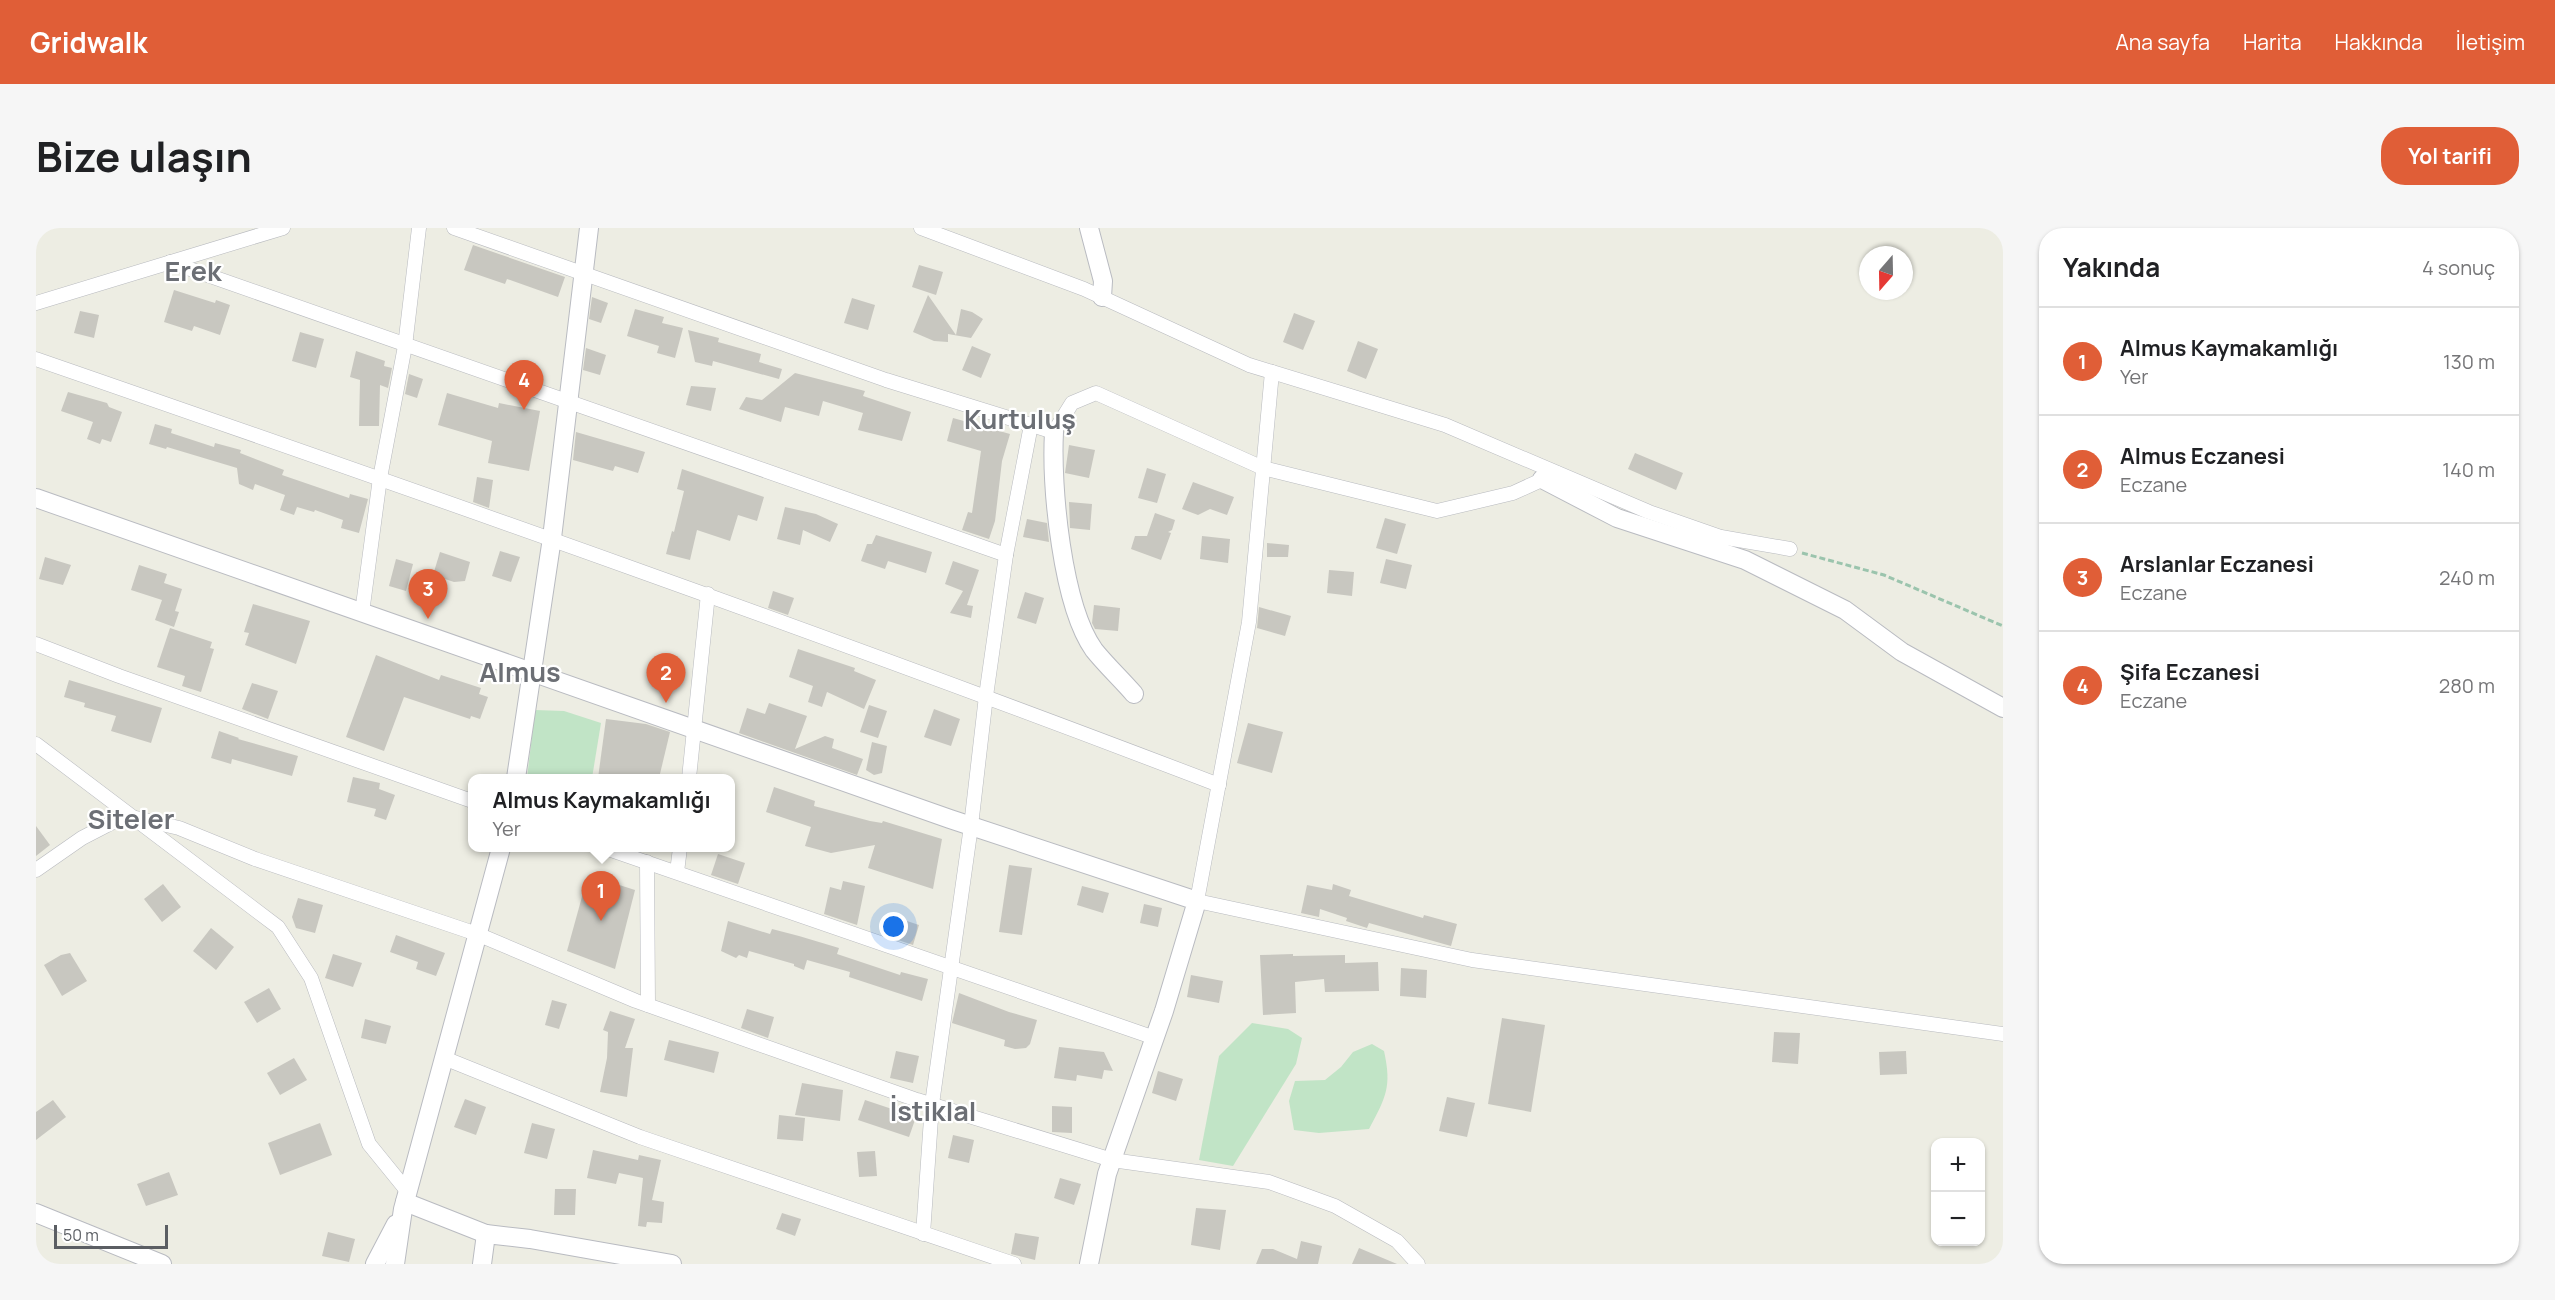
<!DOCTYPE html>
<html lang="tr">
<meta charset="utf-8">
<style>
body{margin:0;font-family:Manrope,sans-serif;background:#f6f6f6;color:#202124}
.controls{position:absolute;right:18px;bottom:18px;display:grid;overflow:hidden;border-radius:12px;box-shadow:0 2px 4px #0004}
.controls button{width:54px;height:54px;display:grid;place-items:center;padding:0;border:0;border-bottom:2px solid #e0e0e0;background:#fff;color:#202124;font:30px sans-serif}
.compass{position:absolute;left:1823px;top:18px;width:54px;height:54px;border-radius:50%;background:#fff;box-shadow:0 2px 4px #0004;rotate:200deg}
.scale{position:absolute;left:18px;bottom:15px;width:114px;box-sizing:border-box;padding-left:6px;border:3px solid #5b5e63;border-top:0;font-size:16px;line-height:21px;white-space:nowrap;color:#5b5e63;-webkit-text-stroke:4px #fff;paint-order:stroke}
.you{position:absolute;left:858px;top:699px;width:21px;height:21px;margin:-15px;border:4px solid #fff;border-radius:50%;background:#1a73e8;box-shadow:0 0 0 9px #1a73e833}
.badge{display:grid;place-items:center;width:39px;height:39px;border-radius:50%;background:#e05e37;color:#fff;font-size:20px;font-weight:700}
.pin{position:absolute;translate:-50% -50px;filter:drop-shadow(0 2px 3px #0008)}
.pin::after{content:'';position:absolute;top:32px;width:21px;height:18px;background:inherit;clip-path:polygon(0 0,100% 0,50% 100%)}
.popup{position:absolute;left:432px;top:546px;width:267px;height:78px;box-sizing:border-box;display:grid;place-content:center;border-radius:12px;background:#fff;filter:drop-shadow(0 2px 4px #0005);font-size:20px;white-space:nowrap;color:#757577}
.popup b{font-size:22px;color:#202124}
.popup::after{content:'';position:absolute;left:50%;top:100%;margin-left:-12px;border:12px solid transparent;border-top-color:#fff}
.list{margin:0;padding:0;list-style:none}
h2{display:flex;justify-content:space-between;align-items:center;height:78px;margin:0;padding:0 24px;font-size:26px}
h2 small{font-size:20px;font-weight:400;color:#757577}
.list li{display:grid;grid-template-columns:39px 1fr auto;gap:18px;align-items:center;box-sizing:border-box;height:108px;padding:0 24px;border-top:2px solid #e0e0e0}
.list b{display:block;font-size:22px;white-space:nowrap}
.list p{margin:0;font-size:20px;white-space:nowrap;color:#757577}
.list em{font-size:20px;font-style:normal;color:#757577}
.map{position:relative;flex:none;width:1967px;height:1036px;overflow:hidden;border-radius:24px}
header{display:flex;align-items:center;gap:36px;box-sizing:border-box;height:84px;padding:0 30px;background:#e05e37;color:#fff}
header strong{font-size:28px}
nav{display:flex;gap:33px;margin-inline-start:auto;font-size:21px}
.intro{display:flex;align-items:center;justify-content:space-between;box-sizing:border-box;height:144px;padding:0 36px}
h1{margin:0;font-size:42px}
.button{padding:15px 27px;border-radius:24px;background:#e05e37;color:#fff;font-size:21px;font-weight:700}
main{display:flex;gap:36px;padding:0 36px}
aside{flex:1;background:#fff;border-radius:24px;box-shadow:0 2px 4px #0004}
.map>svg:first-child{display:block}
</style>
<header>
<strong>Gridwalk</strong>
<nav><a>Ana sayfa</a><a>Harita</a><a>Hakkında</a><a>İletişim</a></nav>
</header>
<div class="intro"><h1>Bize ulaşın</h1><a class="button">Yol tarifi</a></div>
<main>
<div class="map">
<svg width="1967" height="1036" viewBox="0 0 1967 1036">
<rect width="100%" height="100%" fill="#edede3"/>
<g fill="#c1e4c6">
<polygon points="499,482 528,483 565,495 556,550 491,550"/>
<polygon points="1216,795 1252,801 1266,810 1260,836 1197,938 1163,932 1183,828"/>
<path d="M1336,816L1348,823C1356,859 1350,869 1333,901L1283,905L1258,902L1253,873L1259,853L1289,852L1305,839L1317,824Z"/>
</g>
<g fill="#c8c7c0">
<polygon points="437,17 529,49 522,69 471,51 469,56 428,42"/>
<polygon points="883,37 907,44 900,67 876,59"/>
<polygon points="138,62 179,75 180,72 194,77 184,107 158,98 156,103 128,94"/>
<polygon points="892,67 920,107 925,81 936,84 947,91 935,110 912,106 912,114 898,113 877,104"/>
<polygon points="556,69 572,75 565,95 553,91"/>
<polygon points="816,70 839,77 832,102 808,95"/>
<polygon points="599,81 628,89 626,95 647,100 639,130 621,125 623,118 591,108"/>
<polygon points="44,83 63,87 58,110 38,105"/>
<polygon points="1258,85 1279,93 1267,122 1247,114"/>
<polygon points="652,102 683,110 682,114 725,126 723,134 746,141 743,151 677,133 676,138 659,134"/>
<polygon points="264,104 288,111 280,140 256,133"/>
<polygon points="1322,113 1342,121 1330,151 1311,143"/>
<polygon points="936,118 955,126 945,150 926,142"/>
<polygon points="550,120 570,127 564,147 547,142"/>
<polygon points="320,123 349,133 348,138 356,140 352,160 344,157 343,198 323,198 324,152 314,149"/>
<polygon points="759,145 829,163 827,168 875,184 866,213 822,202 827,185 787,173 783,188 749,179 745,194 703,181 710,169 726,172"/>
<polygon points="373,146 387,151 381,170 369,166"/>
<polygon points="655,158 680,160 675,183 650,177"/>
<polygon points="32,164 71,175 73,179 86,184 75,214 66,211 64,216 51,211 57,194 25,183"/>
<polygon points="411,165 462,180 463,175 504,183 493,243 452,235 456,213 402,197"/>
<polygon points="917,190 974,206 966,233 959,293 953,311 926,302 932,284 936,285 945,223 911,213"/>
<polygon points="119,196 136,201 135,205 178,219 179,215 205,222 204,225 248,242 246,247 313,270 314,266 332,271 323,305 305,300 307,292 279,282 278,284 261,279 258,287 244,282 249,267 219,256 217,262 203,256 201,240 131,219 130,221 113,216"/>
<polygon points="540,204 609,224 602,245 579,238 577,243 537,232"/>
<polygon points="1033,217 1059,222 1053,250 1029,245"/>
<polygon points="1599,225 1647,245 1640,262 1592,241"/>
<polygon points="1111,240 1130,246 1121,275 1102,270"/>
<polygon points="646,241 728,269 721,293 702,287 694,313 661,302 654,332 630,326 636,303 638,304 648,263 641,261"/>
<polygon points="441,249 457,252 453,280 437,274"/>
<polygon points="1157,254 1198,269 1191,287 1174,281 1162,287 1146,281"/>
<polygon points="1033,274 1056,276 1054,302 1034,300"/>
<polygon points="749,279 780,286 802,296 794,314 767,302 764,317 741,311"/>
<polygon points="1119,285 1139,292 1136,302 1132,304 1135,305 1125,332 1095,321 1099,308 1111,308"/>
<polygon points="1349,290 1370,296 1361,326 1340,320"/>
<polygon points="991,291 1011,295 1013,314 987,309"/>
<polygon points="840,307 896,324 890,345 852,333 849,341 825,333 831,316 836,316"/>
<polygon points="1166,308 1194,311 1192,335 1164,331"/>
<polygon points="1231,315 1253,317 1252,329 1231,329"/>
<polygon points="464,323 484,329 475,354 456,348"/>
<polygon points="404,324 434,334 429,353 418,354 397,347"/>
<polygon points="9,329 35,337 27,357 3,351"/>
<polygon points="360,331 377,336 370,363 353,358"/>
<polygon points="1350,331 1376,337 1370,361 1344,355"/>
<polygon points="917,333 943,342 931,377 937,378 935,390 914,385 927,363 909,356"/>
<polygon points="103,337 131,346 128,355 146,361 139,383 143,384 138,399 119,392 126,372 95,362"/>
<polygon points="1293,342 1318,344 1316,368 1291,365"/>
<polygon points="737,363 758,370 752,387 732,380"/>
<polygon points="989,364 1008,370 1000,396 981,390"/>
<polygon points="217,376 274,393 260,436 209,417 213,405 208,404"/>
<polygon points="1058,377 1084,380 1082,403 1059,401 1056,395"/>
<polygon points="1223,379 1255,388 1249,408 1221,400"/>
<polygon points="134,400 176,414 174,420 178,421 165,464 146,458 149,448 121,439"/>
<polygon points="762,421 819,440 818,443 840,452 828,481 791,464 786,479 772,474 777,458 753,449"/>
<polygon points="340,427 403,452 405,447 445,460 443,466 452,469 444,491 435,488 434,491 368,469 348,523 310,509"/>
<polygon points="33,452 126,480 115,515 75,503 80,488 48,479 49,475 28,469"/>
<polygon points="216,455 242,463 232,491 206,481"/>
<polygon points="733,475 771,488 759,521 789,508 798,511 796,520 827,531 821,547 703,505 711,480 729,486"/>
<polygon points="833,477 851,483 842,510 824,504"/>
<polygon points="898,481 924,491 915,518 888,509"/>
<polygon points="570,491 610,496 634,504 623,550 562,550"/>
<polygon points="1212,495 1247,504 1236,545 1201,535"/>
<polygon points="183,503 203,510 202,511 262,528 256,548 196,531 195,536 175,530"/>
<polygon points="836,514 851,518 846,545 838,547 830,542"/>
<polygon points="317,549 344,555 343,561 359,567 350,592 338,588 340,581 311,574"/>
<polygon points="738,559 779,573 778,578 834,593 846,595 847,593 906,611 897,661 832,640 839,617 795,625 769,618 775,599 730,584"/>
<polygon points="0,598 14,617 0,628"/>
<polygon points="682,626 709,635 702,656 675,647"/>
<polygon points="973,637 996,640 986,707 963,704"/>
<polygon points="552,647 599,662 579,741 531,723"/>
<polygon points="807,653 829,658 821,697 788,686 794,659 805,662"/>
<polygon points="127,656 145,679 126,694 108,671"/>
<polygon points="1297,656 1315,662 1313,668 1387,690 1388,687 1421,696 1415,718 1333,695 1331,700 1310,693 1311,690 1284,681 1283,689 1265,685 1271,657 1296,662"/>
<polygon points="1046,658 1073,665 1067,685 1041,677"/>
<polygon points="262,670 287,677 279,705 260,700 256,689"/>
<polygon points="1108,676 1126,680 1122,699 1104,695"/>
<polygon points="868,692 883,697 877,717 862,712"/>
<polygon points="692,693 734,706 736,701 763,708 803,720 801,726 864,747 865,744 892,751 886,773 813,749 814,744 771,732 768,742 758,738 758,736 713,723 711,730 703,727 700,730 685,723"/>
<polygon points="175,700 198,719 180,742 157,723"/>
<polygon points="360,707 409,725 400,748 380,741 382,734 354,724"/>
<polygon points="34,725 51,753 26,768 8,737 25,727"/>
<polygon points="297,726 326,735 317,759 289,750"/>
<polygon points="1257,726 1257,728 1309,727 1309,735 1342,734 1343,763 1289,764 1288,751 1259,754 1260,785 1227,787 1224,727"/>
<polygon points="1365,740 1391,742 1390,770 1364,768"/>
<polygon points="1155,747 1187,753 1183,775 1151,769"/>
<polygon points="233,760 245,781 221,795 208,774"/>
<polygon points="923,765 973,784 1001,792 994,816 990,820 979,821 968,818 969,812 916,795"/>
<polygon points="516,772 531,776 523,801 509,797"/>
<polygon points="711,781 738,789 732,810 705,800"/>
<polygon points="574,783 599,791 589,820 597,820 591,869 564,864 571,830 572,804 567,802"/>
<polygon points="1466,790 1509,797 1495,884 1452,876"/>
<polygon points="329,791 355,798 350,816 325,810"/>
<polygon points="1738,804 1764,805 1762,836 1736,834"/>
<polygon points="633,812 683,824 678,845 628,832"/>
<polygon points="1023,819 1068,824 1077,843 1068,842 1066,851 1041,847 1040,853 1018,850"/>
<polygon points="860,823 883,828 877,855 854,850"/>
<polygon points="1870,823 1871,846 1844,847 1843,824"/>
<polygon points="258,830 271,852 244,867 231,845"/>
<polygon points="1122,843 1147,851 1140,873 1116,865"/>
<polygon points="766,855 807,862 804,893 759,887"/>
<polygon points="1411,869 1439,875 1431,909 1403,903"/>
<polygon points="429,871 450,879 440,907 418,899"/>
<polygon points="17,872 30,889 0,912 0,884"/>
<polygon points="829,872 880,889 873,909 822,892"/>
<polygon points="1016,878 1036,879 1036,905 1016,904"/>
<polygon points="743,887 769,890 767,913 741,911"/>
<polygon points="284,895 296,927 244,947 232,915"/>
<polygon points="496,895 519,901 511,931 488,925"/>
<polygon points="917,907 938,912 933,935 912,930"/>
<polygon points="557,922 602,932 603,927 625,932 616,972 628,974 626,995 611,994 610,999 602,998 607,950 583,945 580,956 551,950"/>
<polygon points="839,923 841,948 823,949 821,924"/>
<polygon points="133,944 142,967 110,978 101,956"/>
<polygon points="1024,950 1045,956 1038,977 1018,970"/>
<polygon points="519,961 540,961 539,987 518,987"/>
<polygon points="1160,980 1190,982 1184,1022 1155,1017"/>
<polygon points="746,985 765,991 759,1008 740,1001"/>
<polygon points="292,1004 319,1011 313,1034 286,1028"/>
<polygon points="979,1005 1003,1009 999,1032 975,1026"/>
<polygon points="1265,1013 1286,1018 1282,1036 1220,1036 1226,1021 1237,1021 1261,1031"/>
<polygon points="1323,1020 1361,1036 1316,1036"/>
</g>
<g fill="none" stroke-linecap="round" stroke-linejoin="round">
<defs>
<g id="street">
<polyline points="418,0 850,152 1018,204 1036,175 1060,165 1227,240 1401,283 1477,265 1521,245"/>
<polyline points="885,0 1048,61 1213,137 1409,197 1613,284 1685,309 1754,321"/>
<polyline points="134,34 970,327"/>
<polyline points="0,75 247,0"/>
<path d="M0,131C396,268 791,407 1183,557"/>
<polyline points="1236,144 1213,394 1161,673 1436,732 1967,806"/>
<polyline points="326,385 344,250 369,118 383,0"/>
<polyline points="0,416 83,448 436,573"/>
<polyline points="0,516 242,699 275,750 333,916 372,964"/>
<polyline points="653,550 672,366"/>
<polyline points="569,620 1119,810"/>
<polyline points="611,634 612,777"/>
<polyline points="0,642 46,610 75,595 100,590 143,600 219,631 441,706 600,773 881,872 1076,932 1233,954 1299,978 1361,1013 1382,1036"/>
<polyline points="641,644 644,620"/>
<polyline points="408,830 604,909 978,1036"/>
<polyline points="887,1006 896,876 935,598 950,468 970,327 995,197"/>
</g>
<g id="secondary">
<polyline points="1053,0 1067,53 1066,69"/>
<path d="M1018,204C1015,259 1026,377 1058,422C1070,437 1085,451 1098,466"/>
<polyline points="1506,251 1581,290 1709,332 1809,382 1866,424 1967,480"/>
<polyline points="0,270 914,591 1161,673 1128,783 1071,946 1053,1036"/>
<polyline points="480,550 516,310 553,0"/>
<polyline points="369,974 450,1006"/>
<polyline points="0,985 126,1036"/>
<polyline points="339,1036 360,996"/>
<polyline points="359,1036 367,981 465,620"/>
<polyline points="446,1036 450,1006 494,1011 636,1036"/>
</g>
</defs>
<use href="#street" stroke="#b8babf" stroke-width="15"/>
<use href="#secondary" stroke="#b9bbc1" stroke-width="20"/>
<polyline stroke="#9bc4ad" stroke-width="3" stroke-dasharray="6 3" stroke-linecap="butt" points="1766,325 1848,347 1967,398"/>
<use href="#street" stroke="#fff" stroke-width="14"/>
<use href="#secondary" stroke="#fff" stroke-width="18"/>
</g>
<g text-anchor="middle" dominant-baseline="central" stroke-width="4.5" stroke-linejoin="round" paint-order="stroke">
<g font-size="27" font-weight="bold" fill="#6c6f75" stroke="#fff">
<text x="157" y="42">Erek</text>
<text x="984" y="190">Kurtuluş</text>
<text x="484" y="443">Almus</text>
<text x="95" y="590">Siteler</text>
<text x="897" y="882">İstiklal</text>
</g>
</g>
</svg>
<div class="controls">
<button>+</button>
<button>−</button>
</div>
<svg class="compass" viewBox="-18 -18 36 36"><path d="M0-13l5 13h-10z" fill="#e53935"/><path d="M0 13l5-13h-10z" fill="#757577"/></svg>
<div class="scale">50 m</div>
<div class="you"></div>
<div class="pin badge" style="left:565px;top:693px">1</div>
<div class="popup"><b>Almus Kaymakamlığı</b>Yer</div>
<div class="pin badge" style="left:630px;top:475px">2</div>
<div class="pin badge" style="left:392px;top:391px">3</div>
<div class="pin badge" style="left:488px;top:182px">4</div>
</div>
<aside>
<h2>Yakında<small>4 sonuç</small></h2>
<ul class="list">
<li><span class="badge">1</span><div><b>Almus Kaymakamlığı</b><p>Yer</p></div><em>130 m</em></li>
<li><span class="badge">2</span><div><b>Almus Eczanesi</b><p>Eczane</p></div><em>140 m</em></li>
<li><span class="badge">3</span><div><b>Arslanlar Eczanesi</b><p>Eczane</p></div><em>240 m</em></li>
<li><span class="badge">4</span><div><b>Şifa Eczanesi</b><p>Eczane</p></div><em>280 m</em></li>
</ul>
</aside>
</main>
